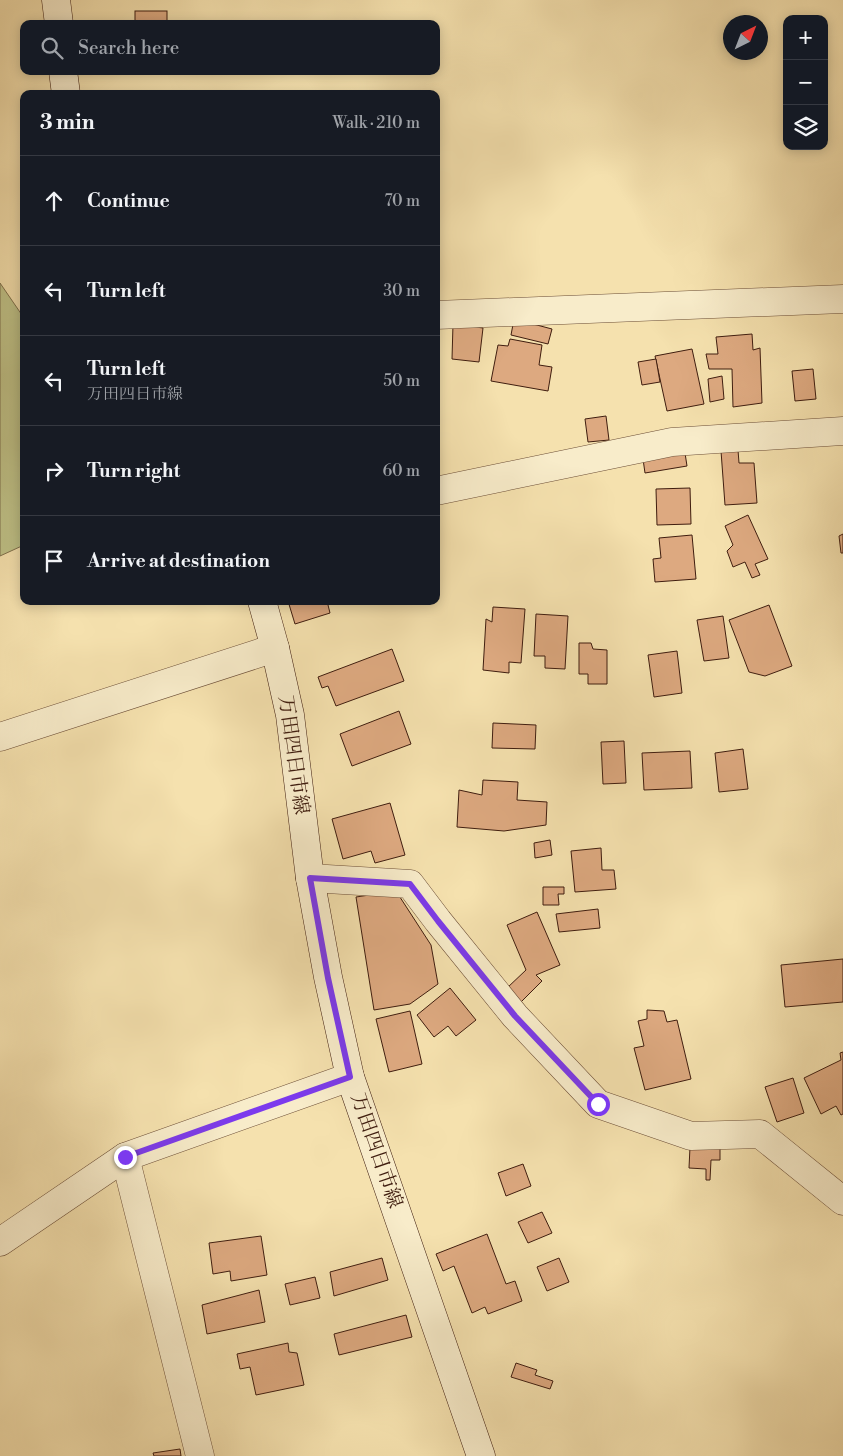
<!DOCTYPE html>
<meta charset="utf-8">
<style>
body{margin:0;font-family:"Libre Bodoni","Noto Serif JP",serif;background:#242831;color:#f1f3f6}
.controls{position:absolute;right:15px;top:15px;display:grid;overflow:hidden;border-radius:10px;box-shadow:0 2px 12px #0003}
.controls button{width:45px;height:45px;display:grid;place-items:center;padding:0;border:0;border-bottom:1px solid #363941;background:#171b24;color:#f1f3f6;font:25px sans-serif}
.compass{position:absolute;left:723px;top:15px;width:45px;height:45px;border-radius:50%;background:#171b24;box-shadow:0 2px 12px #0003;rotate:42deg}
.stop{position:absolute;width:15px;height:15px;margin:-11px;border:4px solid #7c3aed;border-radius:50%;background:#fff}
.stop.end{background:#7c3aed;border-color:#fff;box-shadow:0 1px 5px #0008}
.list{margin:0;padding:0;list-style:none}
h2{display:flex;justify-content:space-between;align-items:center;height:65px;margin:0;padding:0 20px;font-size:21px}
h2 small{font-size:16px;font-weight:400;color:#9ea1a6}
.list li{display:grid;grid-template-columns:32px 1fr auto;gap:15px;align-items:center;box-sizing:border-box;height:90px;padding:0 20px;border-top:1px solid #363941}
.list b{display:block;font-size:19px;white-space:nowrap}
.list p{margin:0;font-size:16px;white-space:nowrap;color:#9ea1a6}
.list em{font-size:16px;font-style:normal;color:#9ea1a6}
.icon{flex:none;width:28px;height:28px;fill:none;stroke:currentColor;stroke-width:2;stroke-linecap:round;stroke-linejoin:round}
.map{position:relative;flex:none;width:843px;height:1456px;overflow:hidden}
.search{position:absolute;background:#171b24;box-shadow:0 2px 12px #0003;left:20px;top:20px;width:420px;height:55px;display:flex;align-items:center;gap:12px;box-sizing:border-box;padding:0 18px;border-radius:10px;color:#9ea1a6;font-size:19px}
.panel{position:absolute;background:#171b24;box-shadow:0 2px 12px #0003;left:20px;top:90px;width:420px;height:515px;border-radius:10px}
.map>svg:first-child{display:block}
</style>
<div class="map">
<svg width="843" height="1456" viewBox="0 0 843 1456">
<rect width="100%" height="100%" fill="#f5e1ae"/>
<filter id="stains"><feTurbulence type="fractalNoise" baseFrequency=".004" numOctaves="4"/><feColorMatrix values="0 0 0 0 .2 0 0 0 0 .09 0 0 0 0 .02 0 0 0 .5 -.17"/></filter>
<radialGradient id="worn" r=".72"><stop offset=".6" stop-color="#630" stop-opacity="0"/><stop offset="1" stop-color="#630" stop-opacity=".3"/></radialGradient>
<polygon fill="#bfc288" stroke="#7f704c" points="0,283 24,318 24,545 0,556"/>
<g fill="#dda980" stroke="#3f1d0f">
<rect x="135" y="11" width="32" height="13"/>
<polygon points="514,319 552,329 548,344 511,335"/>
<polygon points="453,324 483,328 479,362 452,359"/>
<polygon points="752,334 753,350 760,348 762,403 733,407 732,369 709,369 706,354 718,354 716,337"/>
<polygon points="510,339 542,345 539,365 552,367 548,391 491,381 498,345 508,346"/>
<polygon points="692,349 704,404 667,411 655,356"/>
<polygon points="656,359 660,382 642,385 638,362"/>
<polygon points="813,369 816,399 795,401 792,371"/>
<polygon points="722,376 724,399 710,402 708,379"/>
<polygon points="606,416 609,440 588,442 585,419"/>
<polygon points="738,450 739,463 754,463 757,503 725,505 721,451"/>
<polygon points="685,453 687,466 645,473 643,459"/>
<polygon points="690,488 691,524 657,525 656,489"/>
<polygon points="748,515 768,559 755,564 760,575 752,578 745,562 733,567 727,551 733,545 725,526"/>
<polygon points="843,534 843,553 841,553 839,536"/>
<polygon points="692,535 696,579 655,582 653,559 661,558 659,538"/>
<polygon points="288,601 327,601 330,613 295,624"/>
<polygon points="769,605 792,666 765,676 749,672 729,620"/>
<polygon points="493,607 525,609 521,663 509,662 509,673 483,670 486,619 492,622"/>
<polygon points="536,614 568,616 565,669 545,668 545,656 534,656"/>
<polygon points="723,616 729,658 704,661 697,620"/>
<polygon points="579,643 591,643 593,649 607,650 607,684 588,684 588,674 579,674"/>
<polygon points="392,649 404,681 336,706 328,686 322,688 318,677"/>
<polygon points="677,651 682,693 654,697 648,655"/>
<polygon points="399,711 411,744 352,766 340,734"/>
<polygon points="493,723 536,725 535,749 492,748"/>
<polygon points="624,741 626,783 603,784 601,742"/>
<polygon points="743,749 748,789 719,792 715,753"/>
<polygon points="690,751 692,788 644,790 642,753"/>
<polygon points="483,780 518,782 517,800 547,802 546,825 504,831 457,827 459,790 482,795"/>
<polygon points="390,803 405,855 375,863 371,851 343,859 332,819"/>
<polygon points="550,840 552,855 535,858 534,843"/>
<polygon points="601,848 602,870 614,870 616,889 575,892 571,851"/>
<polygon points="543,887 564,887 564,894 558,894 559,905 543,905"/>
<polygon points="396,891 431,945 438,984 410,1004 374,1010 356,897"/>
<polygon points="598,909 600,928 559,932 556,914"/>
<polygon points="537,912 560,965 536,975 542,981 521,1002 507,988 526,970 507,925"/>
<polygon points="843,959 843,1002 785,1007 781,965"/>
<polygon points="450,988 476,1020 456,1036 448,1026 434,1037 417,1015"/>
<polygon points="647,1010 664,1011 667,1022 677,1020 691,1079 645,1090 634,1048 644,1046 638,1021 647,1019"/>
<polygon points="410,1011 422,1064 389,1072 376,1019"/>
<polygon points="843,1052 843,1114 841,1115 836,1106 821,1114 804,1078 841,1060 840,1053"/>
<polygon points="793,1078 804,1113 777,1122 765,1087"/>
<polygon points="690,1147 720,1148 720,1160 711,1160 710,1180 706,1180 706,1169 689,1168"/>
<polygon points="523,1164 531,1186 506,1196 498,1173"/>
<polygon points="542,1212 552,1233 528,1243 518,1222"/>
<polygon points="487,1234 506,1284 515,1281 522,1301 488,1314 485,1307 472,1313 454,1266 443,1271 436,1254"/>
<polygon points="261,1236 267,1275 231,1281 230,1271 213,1274 209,1243"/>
<polygon points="382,1258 388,1280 334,1296 330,1272"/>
<polygon points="559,1258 569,1282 547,1291 537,1267"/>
<polygon points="315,1277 320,1298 290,1305 285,1284"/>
<polygon points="259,1290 265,1322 207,1334 202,1305"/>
<polygon points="406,1315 412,1337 339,1355 334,1334"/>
<polygon points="288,1343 289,1352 297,1353 304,1385 256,1395 250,1367 240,1369 237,1354"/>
<polygon points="516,1363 537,1370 535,1375 553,1381 550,1389 511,1377"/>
<polygon points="180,1449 181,1456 154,1456 153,1453"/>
</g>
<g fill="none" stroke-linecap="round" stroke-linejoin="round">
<defs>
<g id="street">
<polyline points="436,315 843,299"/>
<polyline points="436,491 672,442 843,431"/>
<polyline points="0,737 275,648"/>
<polyline points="310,878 410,884 438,921 515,1016 598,1104 691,1136 760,1134 843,1201"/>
<polyline points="125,1157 200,1456"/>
<polyline points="0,1242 125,1157 350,1077"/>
</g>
<g id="secondary">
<polyline points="56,0 59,24"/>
<polyline points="63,71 66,94"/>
<polyline points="262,601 275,648 290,715 310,878 328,977 350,1077 481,1456"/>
</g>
</defs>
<use href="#street" stroke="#6c4e37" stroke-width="29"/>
<use href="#secondary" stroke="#3f1d0f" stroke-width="29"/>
<use href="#street" stroke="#f8ecca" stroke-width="28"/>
<use href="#secondary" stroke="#f8ecca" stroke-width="28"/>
</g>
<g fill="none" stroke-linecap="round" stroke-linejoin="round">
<polyline stroke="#7c3aed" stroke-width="6" points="125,1157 350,1077 328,978 310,878 410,884 438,921 515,1016 598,1104"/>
</g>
<g text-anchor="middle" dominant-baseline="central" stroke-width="4" stroke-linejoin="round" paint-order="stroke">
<g font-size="20" fill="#3f1d0f" stroke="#f8ecca">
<text transform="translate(293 755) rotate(82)">万田四日市線</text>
<text transform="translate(376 1151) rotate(71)">万田四日市線</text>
</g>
</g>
<rect width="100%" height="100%" filter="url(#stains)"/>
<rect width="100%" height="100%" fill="url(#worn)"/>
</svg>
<div class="controls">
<button>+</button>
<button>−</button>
<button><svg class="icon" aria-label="layers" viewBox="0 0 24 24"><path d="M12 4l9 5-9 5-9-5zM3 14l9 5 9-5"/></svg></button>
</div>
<svg class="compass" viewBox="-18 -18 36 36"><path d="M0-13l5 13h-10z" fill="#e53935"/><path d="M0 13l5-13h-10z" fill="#9ea1a6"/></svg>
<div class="stop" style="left:598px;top:1104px"></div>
<div class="stop end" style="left:125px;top:1157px"></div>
<div class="search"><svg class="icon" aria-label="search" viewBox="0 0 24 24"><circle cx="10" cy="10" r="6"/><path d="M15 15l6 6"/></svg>Search here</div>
<section class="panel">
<h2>3 min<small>Walk · 210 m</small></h2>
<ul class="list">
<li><svg class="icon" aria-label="ahead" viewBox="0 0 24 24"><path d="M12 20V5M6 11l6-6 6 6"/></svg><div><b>Continue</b></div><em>70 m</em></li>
<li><svg class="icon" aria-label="left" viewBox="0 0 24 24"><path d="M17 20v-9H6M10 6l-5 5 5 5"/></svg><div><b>Turn left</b></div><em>30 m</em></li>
<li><svg class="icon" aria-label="left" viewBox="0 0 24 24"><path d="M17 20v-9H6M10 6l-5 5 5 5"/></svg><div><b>Turn left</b><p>万田四日市線</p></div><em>50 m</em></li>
<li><svg class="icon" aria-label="right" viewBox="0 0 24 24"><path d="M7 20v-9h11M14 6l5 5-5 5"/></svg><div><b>Turn right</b></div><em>60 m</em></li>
<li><svg class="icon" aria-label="arrive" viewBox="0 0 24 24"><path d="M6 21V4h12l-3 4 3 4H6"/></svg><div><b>Arrive at destination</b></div></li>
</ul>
</section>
</div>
